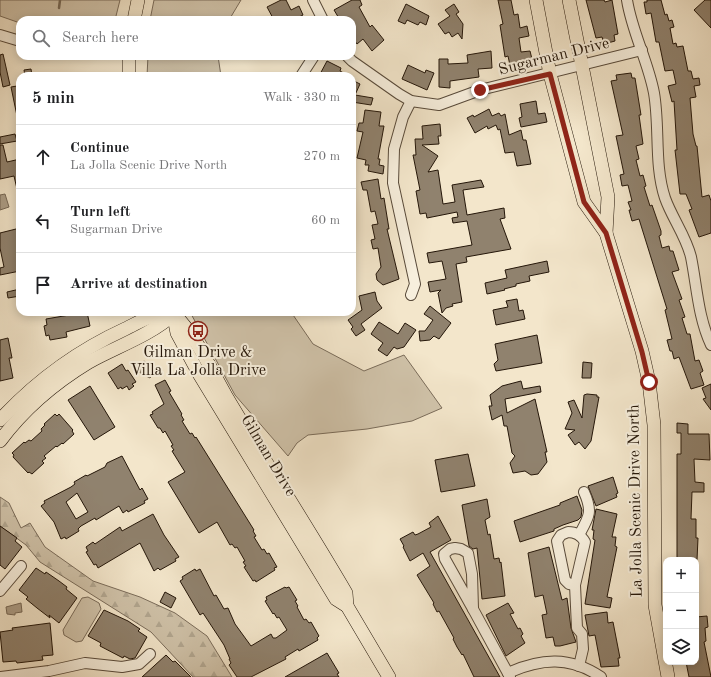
<!DOCTYPE html>
<meta charset="utf-8">
<style>
body{margin:0;font-family:"Old Standard TT",serif;background:#f6f6f6;color:#202124}
.controls{position:absolute;right:12px;bottom:12px;display:grid;overflow:hidden;border-radius:8px;box-shadow:0 2px 10px #0003}
.controls button{width:36px;height:36px;display:grid;place-items:center;padding:0;border:0;border-bottom:1px solid #e0e0e0;background:#fff;color:#202124;font:20px sans-serif}
.stop{position:absolute;width:12px;height:12px;margin:-9px;border:3px solid #8f2418;border-radius:50%;background:#fff}
.stop.end{background:#8f2418;border-color:#fff;box-shadow:0 1px 4px #0008}
.list{margin:0;padding:0;list-style:none}
h2{display:flex;justify-content:space-between;align-items:center;height:52px;margin:0;padding:0 16px;font-size:17px}
h2 small{font-size:13px;font-weight:400;color:#757577}
.list li{display:grid;grid-template-columns:26px 1fr auto;gap:12px;align-items:center;box-sizing:border-box;height:64px;padding:0 16px;border-top:1px solid #e0e0e0}
.list b{display:block;font-size:15px;white-space:nowrap}
.list p{margin:0;font-size:13px;white-space:nowrap;color:#757577}
.list em{font-size:13px;font-style:normal;color:#757577}
.icon{flex:none;width:22px;height:22px;fill:none;stroke:currentColor;stroke-width:2;stroke-linecap:round;stroke-linejoin:round}
.map{position:relative;flex:none;width:711px;height:677px;overflow:hidden}
.search{position:absolute;background:#fff;box-shadow:0 2px 10px #0003;left:16px;top:16px;width:340px;height:44px;display:flex;align-items:center;gap:10px;box-sizing:border-box;padding:0 14px;border-radius:12px;color:#757577;font-size:15px}
.panel{position:absolute;background:#fff;box-shadow:0 2px 10px #0003;left:16px;top:72px;width:340px;height:244px;border-radius:12px}
.map>svg:first-child{display:block}
</style>
<div class="map">
<svg width="711" height="677" viewBox="0 0 711 677">
<defs>
<pattern id="forest-firs" width="22" height="20" patternUnits="userSpaceOnUse"><rect width="22" height="20" fill="#d0c3aa"/><path d="M5 1l3.5 6h-7zM16 11l3.5 6h-7z" fill="#b2a791"/></pattern>
</defs>
<rect width="100%" height="100%" fill="#f3e6cb"/>
<filter id="stains"><feTurbulence type="fractalNoise" baseFrequency=".005" numOctaves="4"/><feColorMatrix values="0 0 0 0 .2 0 0 0 0 .09 0 0 0 0 .02 0 0 0 .5 -.17"/></filter>
<radialGradient id="worn" r=".72"><stop offset=".6" stop-color="#630" stop-opacity="0"/><stop offset="1" stop-color="#630" stop-opacity=".3"/></radialGradient>
<g fill="#d0c3aa" stroke="#7a6c5a">
<polygon points="0,0 120,0 115,20 20,20 20,23 0,16"/>
<polygon points="154,0 241,0 229,20 150,20"/>
<polygon points="148,56 218,56 221,76 147,76"/>
<polygon points="190,312 291,312 313,344 364,371 404,355 442,408 412,421 367,429 308,435 297,443 288,456 235,395"/>
<polygon points="88,597 99,603 101,609 82,641 76,642 64,635 63,630 82,598"/>
</g>
<polygon fill="url(#forest-firs)" stroke="#7a6c5a" points="0,497 9,503 21,528 30,523 45,547 93,581 140,597 175,613 207,636 232,677 193,677 151,632 40,562 26,545 0,526"/>
<g fill="#ad9f89" stroke="#766856">
<polygon points="5,194 9,207 0,210 0,195"/>
<polygon points="144,361 150,365 153,375 150,378 140,373 139,365"/>
<polygon points="21,603 22,612 15,613 15,615 7,614 6,607"/>
</g>
<g fill="none" stroke-linecap="round" stroke-linejoin="round">
<polyline stroke="#766856" stroke-width="2.5" points="59,8 60,0"/>
</g>
<g fill="#90826e" stroke="#241609" fill-rule="evenodd">
<polygon points="281,0 286,0 291,10 299,6 303,15 293,20 274,20 267,7"/>
<polygon points="352,0 360,0 362,5 359,7 370,27 372,25 384,40 372,51 363,39 357,44 352,37 352,20 340,20 334,10"/>
<polygon points="498,0 511,0 514,15 518,14 520,28 527,26 529,36 519,38 521,52 530,51 532,59 525,60 526,67 511,70 508,56 505,57 500,25 503,24"/>
<polygon points="586,0 604,0 605,2 612,0 618,34 614,35 615,41 604,44 602,37 596,38"/>
<polygon points="647,0 661,0 665,15 667,14 669,21 672,20 674,27 670,28 673,44 676,43 677,47 683,46 688,71 691,71 693,79 699,78 700,85 694,86 696,97 690,98 693,134 696,146 697,146 702,197 709,195 711,201 711,233 699,237 689,210 692,209 686,194 680,194 675,150 677,150 674,101 672,102 668,86 676,84 673,70 665,71 659,42 656,42 651,13 646,14 644,2 647,2"/>
<polygon points="705,0 711,0 711,28 694,10"/>
<polygon points="406,4 429,16 426,25 420,22 418,25 407,20 405,24 398,21"/>
<polygon points="454,4 459,12 456,14 463,24 462,39 458,33 452,37 449,32 445,34 438,24 450,16 445,10"/>
<polygon points="491,51 492,68 478,69 479,77 450,81 450,88 439,87 439,59 448,59 448,64 468,63 467,55"/>
<polygon points="3,54 10,85 3,87 0,72 0,55"/>
<polygon points="327,61 341,68 340,71 349,76 319,76"/>
<polygon points="408,65 425,73 426,70 434,73 427,90 402,79"/>
<polygon points="31,69 32,76 25,76 24,70"/>
<polygon points="631,73 632,78 635,78 641,115 639,115 643,144 636,146 639,159 636,160 640,176 643,175 646,186 644,187 650,206 652,205 661,231 661,235 659,236 662,248 669,246 670,251 673,251 679,270 672,272 682,299 679,300 685,317 682,318 687,334 690,334 695,361 699,360 703,371 700,373 704,385 691,389 679,357 674,359 672,351 670,351 667,340 672,339 665,310 667,309 639,219 632,221 629,210 631,210 628,202 632,201 628,185 622,186 620,175 624,174 616,136 623,135 611,81 617,80 616,75"/>
<polygon points="352,80 360,84 355,95 373,98 371,105 352,102"/>
<polygon points="17,86 20,97 20,116 17,116 11,87"/>
<polygon points="536,101 538,114 545,113 547,122 521,127 519,118 522,117 520,104"/>
<polygon points="489,109 492,116 499,113 501,116 505,114 509,135 521,130 523,140 526,140 531,164 517,166 514,152 505,153 500,129 498,130 496,125 488,129 487,126 475,133 467,118 473,115 474,117"/>
<polygon points="365,110 381,112 379,126 384,126 378,159 380,159 379,165 384,166 383,174 368,171 369,165 365,165 366,160 357,158 363,132 357,131 359,123 363,123"/>
<polygon points="440,124 441,136 438,136 439,144 422,145 438,156 428,172 438,170 443,204 455,202 452,185 481,180 484,187 463,190 467,215 504,208 505,218 500,219 511,249 466,257 467,262 456,264 462,302 452,304 453,306 446,308 442,313 438,293 441,290 430,292 428,282 446,279 442,261 429,263 427,253 472,245 467,221 453,223 452,218 458,217 457,212 427,218 426,213 420,214 416,191 420,190 413,155 416,155 415,139 423,139 422,126"/>
<polygon points="15,134 17,141 0,144 0,137"/>
<polygon points="0,145 3,145 7,162 20,159 20,189 17,189 14,176 0,179"/>
<polygon points="378,179 381,199 384,198 389,229 387,229 399,279 383,285 377,280 376,274 381,267 378,248 373,249 371,240 375,239 372,225 378,224 375,211 371,212 367,190 363,190 361,182"/>
<polygon points="20,228 20,271 0,275 0,268 4,267 0,248 0,233"/>
<polygon points="547,261 549,272 529,276 530,281 516,284 516,286 504,289 505,290 487,294 485,283 507,278 505,270"/>
<polygon points="20,289 20,296 8,298 7,292"/>
<polygon points="375,292 377,301 382,308 361,324 365,330 356,336 351,329 353,327 348,320 362,310 359,296"/>
<polygon points="517,299 519,311 523,310 525,319 496,325 493,310 508,307 506,301"/>
<polygon points="430,306 451,323 439,339 434,336 430,340 420,341 419,331 425,331 433,320 424,314"/>
<polygon points="87,312 90,326 66,332 67,337 50,340 49,335 46,336 44,326 47,325 46,319"/>
<polygon points="379,322 398,334 405,323 416,330 404,347 397,349 394,347 387,356 378,350 383,343 371,334"/>
<polygon points="537,335 542,363 496,371 494,364 498,360 495,344"/>
<polygon points="8,338 12,358 9,358 13,378 0,381 0,340"/>
<polygon points="583,362 592,363 591,378 582,378"/>
<polygon points="122,364 126,371 128,370 136,382 132,384 134,386 129,390 127,386 122,389 121,387 118,389 108,373"/>
<polygon points="165,380 171,391 169,392 182,414 181,415 184,420 182,421 190,434 192,433 195,438 196,437 254,530 253,531 256,536 254,537 262,550 264,549 267,554 269,553 277,567 274,568 275,570 256,582 255,580 253,581 244,567 246,566 243,562 245,561 237,547 235,548 232,544 230,545 217,522 199,533 168,482 185,472 172,451 174,450 171,446 173,445 165,431 163,433 160,428 158,428 150,415 153,414 152,412 164,404 155,385"/>
<polygon points="521,381 523,389 540,386 541,392 505,399 507,413 535,399 547,452 545,452 547,462 538,474 531,475 525,471 513,473 510,463 515,456 512,453 507,426 504,426 502,415 492,420 489,406 492,406 490,395 502,386"/>
<polygon points="711,384 711,410 703,399 706,398 702,388"/>
<polygon points="90,386 115,427 94,440 68,400"/>
<polygon points="587,394 597,395 597,397 599,397 591,441 585,449 579,442 575,445 568,435 575,430 565,429 572,413 568,402 574,400 582,418 584,395"/>
<polygon points="55,414 57,416 59,414 73,430 72,431 74,434 63,444 62,443 57,447 56,446 44,456 46,458 42,461 44,463 32,474 29,472 28,473 13,457 14,455 12,453 24,442 25,443 29,440 31,441 42,431 41,429 45,425 44,424"/>
<polygon points="677,423 688,424 688,434 709,434 710,460 694,459 695,482 704,483 704,492 692,492 691,519 696,519 696,538 698,538 697,560 677,560 677,454 681,454 681,433 677,433"/>
<polygon points="468,454 475,486 441,492 435,460"/>
<path d="M122,456L140,490L142,488L148,499L144,501L145,503L128,512L127,510L123,513L119,506L96,520L95,518L81,526L78,529L79,531L66,539L65,537L61,539L54,522L41,506L45,503L44,501L71,487L75,484L74,482L86,475L87,476L105,467L107,463ZM77,493L88,512L76,519L66,502Z"/>
<polygon points="613,477 618,493 616,494 617,497 596,506 588,486"/>
<polygon points="577,496 582,510 581,517 578,520 563,525 554,529 554,531 520,542 514,521 560,505 560,503"/>
<polygon points="487,499 490,517 485,520 488,535 490,534 494,559 499,558 500,563 501,562 505,596 482,599 477,548 473,549 469,546 462,505"/>
<polygon points="596,509 617,514 612,537 616,537 615,546 617,547 607,597 612,598 610,608 585,604 595,540 593,539 594,530 592,530"/>
<polygon points="153,514 164,535 179,557 175,559 176,561 160,570 158,568 154,571 140,543 98,568 96,564 94,565 86,552 88,551 86,547 93,542 95,544 120,527 122,531"/>
<polygon points="438,516 451,540 430,552 500,677 474,677 463,654 462,655 457,647 453,639 454,638 439,611 437,612 433,604 434,603 417,575 430,566 423,553 410,561 403,547 404,546 400,539 413,532 415,535 418,534 431,527 429,523"/>
<polygon points="0,526 17,538 15,541 22,547 5,569 0,565"/>
<polygon points="549,547 562,600 567,598 571,628 576,642 560,646 555,646 553,637 546,638 542,615 547,614 543,595 535,597 528,553"/>
<polygon points="36,568 45,574 46,572 59,581 67,587 66,589 77,598 59,623 49,615 50,618 37,608 26,599 28,597 19,590"/>
<polygon points="195,569 196,571 200,569 214,596 216,595 224,609 228,608 235,624 251,646 271,634 273,638 276,638 287,630 279,617 277,618 274,613 273,614 265,601 267,600 266,597 285,587 286,588 289,587 297,600 295,601 298,606 297,607 304,620 306,619 309,623 311,622 319,636 317,638 318,640 299,651 298,649 285,657 286,659 251,677 237,677 229,665 231,663 229,659 230,659 224,645 203,613 200,615 180,581 183,579 182,577"/>
<polygon points="165,592 176,598 171,608 160,602"/>
<polygon points="508,603 514,613 510,614 518,629 520,628 523,634 521,636 525,643 506,656 486,615"/>
<polygon points="104,610 128,621 140,629 138,631 147,637 135,658 130,659 124,656 123,658 100,646 101,643 88,636"/>
<polygon points="607,612 608,623 613,622 620,658 618,658 619,666 601,667 595,635 589,636 585,615"/>
<polygon points="707,616 708,627 705,628 706,641 704,642 711,677 689,677 686,662 696,662 696,617"/>
<polygon points="50,623 53,655 42,656 43,660 17,663 16,661 3,662 0,632 13,630 12,628"/>
<polygon points="327,653 339,673 337,674 339,677 285,677"/>
<polygon points="166,655 173,662 175,661 191,677 142,677"/>
</g>
<g fill="none" stroke-linecap="round" stroke-linejoin="round">
<defs>
<g id="minor">
<polyline points="313,0 323,20"/>
<path d="M627,0C632,32 648,61 654,93C660,128 654,165 665,198C672,218 686,236 691,257C697,287 698,317 711,345"/>
<polyline points="0,35 20,41"/>
<polyline points="347,56 352,61 399,94 411,101 439,105 480,90 642,50"/>
<polyline points="301,76 314,56"/>
<polyline points="411,295 415,284 393,183 394,149 403,117 411,101"/>
<path d="M568,532C575,532 581,535 585,542L575,585L569,584L565,580L557,541L561,535Z"/>
<path d="M579,535C589,517 593,512 584,492"/>
<polygon points="455,548 461,549 468,553 472,574 473,609 445,559 444,554 450,549"/>
<polyline points="575,585 577,628 582,634 583,649 579,666"/>
<polyline points="0,591 21,566"/>
<polyline points="473,609 510,677"/>
<path d="M508,673C541,658 570,656 601,677"/>
<polyline points="1,677 49,671 85,663 122,667 139,664 150,654"/>
</g>
<g id="major">
<polyline points="536,0 550,74 584,202 606,233 642,351 649,382 654,425 655,605 668,677"/>
<polyline points="569,0 608,197 606,233"/>
<polyline points="134,20 138,0"/>
<polyline points="129,76 129,56"/>
<polyline points="173,312 177,333 198,372 336,599 347,606"/>
<path d="M174,314C197,337 210,368 226,396C265,462 307,526 346,593L347,606L389,677"/>
<path d="M0,420C36,381 77,351 125,329C134,325 143,319 153,316C159,314 168,315 174,314"/>
<path d="M0,441C23,410 56,382 89,362C118,346 149,336 174,314"/>
</g>
</defs>
<use href="#minor" stroke="#584a3a" stroke-width="12"/>
<use href="#major" stroke="#241609" stroke-width="14"/>
<use href="#minor" stroke="#f7efdd" stroke-width="10"/>
<use href="#major" stroke="#f3e6cb" stroke-width="13"/>
</g>
<g fill="none" stroke-linecap="round" stroke-linejoin="round">
<polyline stroke="#8f2418" stroke-width="5" points="480,90 550,74 584,202 606,233 642,352 649,382"/>
</g>
<defs>
<symbol id="bus-ring" viewBox="-11 -11 22 22"><circle r="9.5" fill="#f7efdd" stroke="#8f2418" stroke-width="1.5"/><path d="M-5-6H5V4H4V6H2V4H-2V6H-4V4H-5ZM-3.5-4V0h7V-4ZM-3.5 1.2v1.5H-2V1.2ZM2 1.2v1.5H3.5V1.2Z" fill="#8f2418"/></symbol>
</defs>
<g fill-rule="evenodd">
<use href="#bus-ring" x="187" y="320" width="22" height="22"/>
</g>
<g text-anchor="middle" dominant-baseline="central" stroke-width="4" stroke-linejoin="round" paint-order="stroke">
<g font-size="16" fill="#241609" stroke="#f7efdd">
<text transform="translate(554 57) rotate(-14)">Sugarman Drive</text>
<text transform="translate(268 456) rotate(59)">Gilman Drive</text>
<text transform="translate(636 501) rotate(-91)">La Jolla Scenic Drive North</text>
</g>
<g font-size="16" fill="#241609" stroke="#f7efdd">
<text x="198" y="353">Gilman Drive &amp;<tspan x="198" dy="18">Villa La Jolla Drive</tspan></text>
</g>
</g>
<rect width="100%" height="100%" filter="url(#stains)"/>
<rect width="100%" height="100%" fill="url(#worn)"/>
</svg>
<div class="controls">
<button>+</button>
<button>−</button>
<button><svg class="icon" aria-label="layers" viewBox="0 0 24 24"><path d="M12 4l9 5-9 5-9-5zM3 14l9 5 9-5"/></svg></button>
</div>
<div class="stop" style="left:649px;top:382px"></div>
<div class="stop end" style="left:480px;top:90px"></div>
<div class="search"><svg class="icon" aria-label="search" viewBox="0 0 24 24"><circle cx="10" cy="10" r="6"/><path d="M15 15l6 6"/></svg>Search here</div>
<section class="panel">
<h2>5 min<small>Walk · 330 m</small></h2>
<ul class="list">
<li><svg class="icon" aria-label="ahead" viewBox="0 0 24 24"><path d="M12 20V5M6 11l6-6 6 6"/></svg><div><b>Continue</b><p>La Jolla Scenic Drive North</p></div><em>270 m</em></li>
<li><svg class="icon" aria-label="left" viewBox="0 0 24 24"><path d="M17 20v-9H6M10 6l-5 5 5 5"/></svg><div><b>Turn left</b><p>Sugarman Drive</p></div><em>60 m</em></li>
<li><svg class="icon" aria-label="arrive" viewBox="0 0 24 24"><path d="M6 21V4h12l-3 4 3 4H6"/></svg><div><b>Arrive at destination</b></div></li>
</ul>
</section>
</div>
